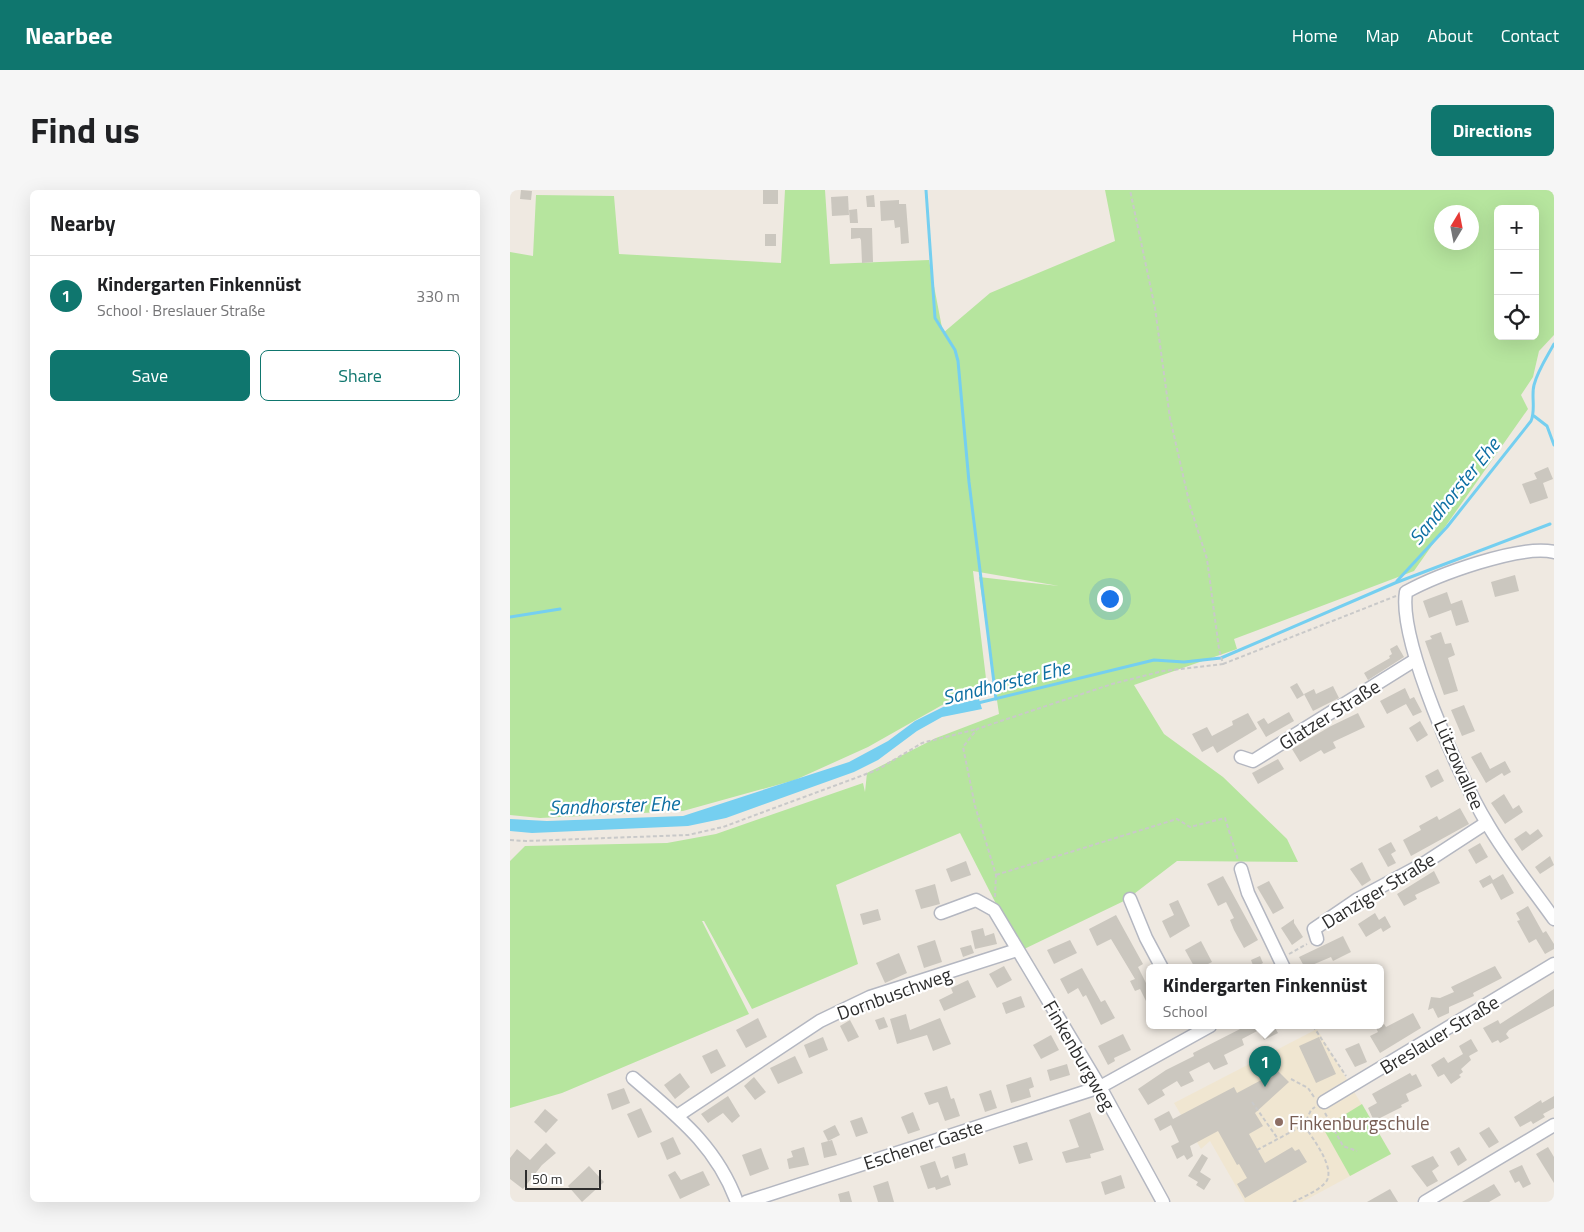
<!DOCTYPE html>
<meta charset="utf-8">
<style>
body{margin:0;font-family:"Titillium Web",sans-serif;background:#f6f6f6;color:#202124}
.controls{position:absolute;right:15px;top:15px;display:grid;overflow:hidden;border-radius:8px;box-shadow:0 5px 20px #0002}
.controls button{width:45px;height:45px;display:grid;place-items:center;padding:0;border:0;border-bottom:1px solid #e0e0e0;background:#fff;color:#202124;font:25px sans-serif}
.compass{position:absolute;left:924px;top:15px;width:45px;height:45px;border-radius:50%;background:#fff;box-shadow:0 5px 20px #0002;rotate:10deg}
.scale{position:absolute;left:15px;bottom:12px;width:76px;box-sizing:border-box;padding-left:5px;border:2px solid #2e2e2e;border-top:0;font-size:14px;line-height:18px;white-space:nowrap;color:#2e2e2e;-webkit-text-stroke:4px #fff;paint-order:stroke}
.you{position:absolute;left:599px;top:408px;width:18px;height:18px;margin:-12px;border:4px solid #fff;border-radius:50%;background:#1a73e8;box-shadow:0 0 0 8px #1a73e833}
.badge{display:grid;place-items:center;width:32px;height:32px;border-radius:50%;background:#0f766e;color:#fff;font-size:16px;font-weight:700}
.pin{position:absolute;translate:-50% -41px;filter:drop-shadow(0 1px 2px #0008)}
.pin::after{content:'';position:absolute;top:26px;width:18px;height:15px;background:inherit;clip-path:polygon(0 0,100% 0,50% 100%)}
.popup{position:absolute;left:636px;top:774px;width:238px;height:65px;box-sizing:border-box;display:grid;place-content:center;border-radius:8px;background:#fff;filter:drop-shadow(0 1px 4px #0005);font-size:16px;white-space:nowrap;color:#757577}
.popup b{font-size:19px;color:#202124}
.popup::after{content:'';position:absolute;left:50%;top:100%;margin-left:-10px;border:10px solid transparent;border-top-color:#fff}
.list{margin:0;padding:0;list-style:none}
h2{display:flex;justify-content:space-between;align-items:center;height:65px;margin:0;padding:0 20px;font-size:21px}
h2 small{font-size:16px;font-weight:400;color:#757577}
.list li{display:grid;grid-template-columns:32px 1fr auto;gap:15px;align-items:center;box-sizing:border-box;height:80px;padding:0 20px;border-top:1px solid #e0e0e0}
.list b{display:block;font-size:19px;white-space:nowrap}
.list p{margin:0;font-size:16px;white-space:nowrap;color:#757577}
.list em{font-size:16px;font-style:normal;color:#757577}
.actions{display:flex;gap:10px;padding:15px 20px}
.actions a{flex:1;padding:11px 0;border:1px solid #0f766e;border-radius:8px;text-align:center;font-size:18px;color:#0f766e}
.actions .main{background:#0f766e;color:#fff}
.icon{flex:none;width:28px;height:28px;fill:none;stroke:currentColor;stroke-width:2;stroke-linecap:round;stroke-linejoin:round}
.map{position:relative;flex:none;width:1044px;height:1012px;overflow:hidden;border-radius:8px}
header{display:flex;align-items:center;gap:30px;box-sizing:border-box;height:70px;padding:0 25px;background:#0f766e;color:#fff}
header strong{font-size:24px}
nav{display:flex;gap:28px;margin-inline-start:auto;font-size:18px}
.intro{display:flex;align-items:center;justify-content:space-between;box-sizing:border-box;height:120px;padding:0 30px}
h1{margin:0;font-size:35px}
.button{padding:12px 22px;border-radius:8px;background:#0f766e;color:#fff;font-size:18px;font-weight:700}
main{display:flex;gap:30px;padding:0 30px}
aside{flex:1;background:#fff;border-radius:8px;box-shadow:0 5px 20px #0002}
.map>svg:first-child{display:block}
</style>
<header>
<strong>Nearbee</strong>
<nav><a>Home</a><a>Map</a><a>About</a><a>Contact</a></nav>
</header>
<div class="intro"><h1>Find us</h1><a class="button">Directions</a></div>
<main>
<aside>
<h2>Nearby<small></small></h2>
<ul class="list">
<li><span class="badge">1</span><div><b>Kindergarten Finkennüst</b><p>School · Breslauer Straße</p></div><em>330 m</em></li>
</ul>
<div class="actions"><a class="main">Save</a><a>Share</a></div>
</aside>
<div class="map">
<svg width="1044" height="1012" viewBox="0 0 1044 1012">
<rect width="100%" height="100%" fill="#efe9e1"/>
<polygon fill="#f0e6d1" points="807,839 881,964 792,1012 735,1012 700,951 691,959 664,913"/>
<g fill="#b6e59e" fill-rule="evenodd">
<path d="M275,0H315L320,74L419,70L433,143L480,103L605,51L595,0H1044V145L1029,161L1023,187L1011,205L1018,219L904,381L724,449L727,459L624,495L654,544L713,587L777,649L788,672L667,671L616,710L510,761L450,643L326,695L348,774L242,819L194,731H192L239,824L52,903L0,918V671L15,656L157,653L206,644L353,593L355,602L357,583L426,548L489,524L469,387L549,396L463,381L478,505L434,514L358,557L285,590L173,621L30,628L0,625V62L23,66L26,5L104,6L109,64L271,73ZM988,19H1025V146H988ZM932,22H962V52H932Z"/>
<polygon points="852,914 881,964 840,986 813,938"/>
</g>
<polygon fill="#75cff0" points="469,509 472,519 432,527 407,541 368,570 344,582 216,628 178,636 22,643 0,641 0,629 37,631 173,626 339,572 378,551 405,531 433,517"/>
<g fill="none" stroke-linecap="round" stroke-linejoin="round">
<g stroke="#75cff0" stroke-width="3">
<polyline points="416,0 425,128 445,160 448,171 459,292 486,509"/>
<polyline points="1024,226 1037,236 1044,255"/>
<path d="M887,391L937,337L1021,231C1026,220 1021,206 1024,195C1028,180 1037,167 1044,154"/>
<polyline points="0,427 50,419"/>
<polyline points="468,513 644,470 674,472 711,468 885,393 1040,334"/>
</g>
</g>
<g fill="#cbc7bf">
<polygon points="11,0 22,1 21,10 10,9"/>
<rect x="253" y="0" width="15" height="14"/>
<polygon points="364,5 365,17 357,17 356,6"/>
<polygon points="338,6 339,25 322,26 321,7"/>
<polygon points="389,10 389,14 396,14 399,53 391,54 390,37 385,38 384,30 371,31 370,11"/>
<polygon points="347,19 348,33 340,33 339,20"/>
<polygon points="341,38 362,38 363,72 352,73 351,50 350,48 341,49"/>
<rect x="255" y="44" width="11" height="12"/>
<polygon points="1038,277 1043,289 1033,293 1038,308 1020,314 1012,294 1027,289 1024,283"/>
<polygon points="1005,385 1009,401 985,407 981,392"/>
<polygon points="937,402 941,414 952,410 959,432 946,436 941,420 919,428 913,411"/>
<polygon points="931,442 935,454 941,453 945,465 938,468 948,501 934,505 915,451 922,449 920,446"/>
<polygon points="887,455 894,467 858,490 854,483 880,468 879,466 882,464 880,459"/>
<polygon points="787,493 794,505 787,509 780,497"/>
<polygon points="823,496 829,508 803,521 794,504 804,499 806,504"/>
<polygon points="895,498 900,509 904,507 912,522 903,526 896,514 877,524 870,511"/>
<polygon points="954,515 965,541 952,546 941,520"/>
<polygon points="779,522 784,531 756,547 747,532 754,528 758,534"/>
<polygon points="738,523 747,539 707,563 703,556 692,562 682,544 697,537 702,546 723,535 722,531"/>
<polygon points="848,523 855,537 823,552 826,558 814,564 811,560 790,572 782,559 821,536"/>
<polygon points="910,531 918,545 907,552 899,538"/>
<polygon points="971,562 980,579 995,571 1001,582 994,586 992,583 976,593 961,567"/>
<polygon points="768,569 774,579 748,594 742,583"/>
<polygon points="928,579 934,591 921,598 915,586"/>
<polygon points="994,604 1003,619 1009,615 1013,622 995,634 981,613"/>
<polygon points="950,618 959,634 901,666 893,650 911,640 909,636 927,626 929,630"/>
<polygon points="1028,639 1033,646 1012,661 1004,649 1016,641 1020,645"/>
<polygon points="881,652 886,661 881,664 886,673 878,677 868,659"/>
<polygon points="970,653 978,667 966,674 958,660"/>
<polygon points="1040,666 1044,675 1030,684 1025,677"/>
<polygon points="456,671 461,685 441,692 436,679"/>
<polygon points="852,672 861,690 852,696 840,679"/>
<polygon points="924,681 930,693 905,705 907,709 894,716 887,704"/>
<polygon points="993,684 1004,703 991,710 982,693 973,698 969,691 980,685 983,690"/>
<polygon points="713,686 748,750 734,758 724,740 720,730 724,728 716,712 708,716 697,694"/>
<polygon points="759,691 774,718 763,724 747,697"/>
<polygon points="425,694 430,714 411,719 405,700"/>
<polygon points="668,710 680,736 660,748 652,731 664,725 659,714"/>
<polygon points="1018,716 1033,743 1036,741 1044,754 1044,759 1035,764 1026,749 1019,753 1007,731 1010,730 1006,723"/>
<polygon points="368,719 371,730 353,735 350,724"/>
<polygon points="865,723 869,730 875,726 881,737 873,742 871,738 856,747 848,734"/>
<polygon points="606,725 633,774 628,777 636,793 640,791 640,819 630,799 625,801 620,791 625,789 601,749 587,756 579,739"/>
<polygon points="784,729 784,733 793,747 782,755 771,738"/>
<polygon points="473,738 475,746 484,743 487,754 465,759 461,741"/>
<polygon points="833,746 841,762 823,771 821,767 795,778 789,767"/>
<polygon points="425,750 432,772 414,778 407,756"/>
<polygon points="560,750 567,763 544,774 537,760"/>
<polygon points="691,751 702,772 690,778 685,778 675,760"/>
<polygon points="461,755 464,763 453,767 450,758"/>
<polygon points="389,763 397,783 375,793 366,773"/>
<polygon points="750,766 753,773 744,778 741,770"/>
<polygon points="494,776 502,790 487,798 479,784"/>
<polygon points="985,776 992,788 963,803 964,806 939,817 939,823 928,828 923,818 918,820 921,807 930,808 944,802 941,797"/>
<polygon points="572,778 591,812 595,810 605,828 591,835 576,805 573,807 568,798 558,804 550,789"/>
<polygon points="458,790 466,807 434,821 429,810 443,803 441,798"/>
<polygon points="1044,799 1044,816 999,840 996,844 999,848 990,853 988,850 982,853 973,838 988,830 990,834"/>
<polygon points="511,806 515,817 496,824 492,813"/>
<polygon points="903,823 911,838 870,863 860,846 868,842 866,838 874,834 876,837"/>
<polygon points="396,824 400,840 430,828 441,854 423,861 417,845 387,854 380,829"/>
<polygon points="374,827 378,837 369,840 365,830"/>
<polygon points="248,828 257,847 236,858 226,840"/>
<polygon points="340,830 349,847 338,852 330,836"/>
<polygon points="736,836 764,836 768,843 754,850 749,840 732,849 734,855 714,865 718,874 704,880 699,872 679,882 684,891 671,897 667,891 652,900 655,905 638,915 628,899 656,880 684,866 683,863"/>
<polygon points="613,844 621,860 604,868 605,871 598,875 588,856"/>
<polygon points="541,845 549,860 531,869 523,855"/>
<polygon points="313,847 318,860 299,868 294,855"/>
<polygon points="809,847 826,884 806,893 789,856"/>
<polygon points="961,849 968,861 959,866 961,870 951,879 953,882 949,885 951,887 941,894 934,884 928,887 921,875 934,867 938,873 953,864 949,856"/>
<polygon points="849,853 857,872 845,877 835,859"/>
<polygon points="207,859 216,876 201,884 192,866"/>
<polygon points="285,866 293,883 268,894 260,878"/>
<polygon points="557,874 560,885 540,891 537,880"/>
<polygon points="768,881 779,892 745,923 753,936 739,944 755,973 782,957 785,961 789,959 797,972 735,1008 727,994 737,988 729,974 727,975 708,941 680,956 683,966 677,970 674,965 667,969 661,956 669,952 661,935 650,941 644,929 659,921 663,929 724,897 727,903"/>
<polygon points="170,883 180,897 165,909 154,895"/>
<polygon points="900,883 902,886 906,884 912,896 896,904 899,911 891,915 892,917 864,931 858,918 867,913 862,904"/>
<polygon points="244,887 256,902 245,910 234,896"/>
<polygon points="521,887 524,897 519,899 521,907 501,913 496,895"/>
<polygon points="437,896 441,909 444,908 450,926 435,931 428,912 419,915 414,903"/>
<polygon points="114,898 120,913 102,920 97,904"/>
<polygon points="481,900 487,918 475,922 469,904"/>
<polygon points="218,906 230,926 222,933 213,923 198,933 191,924"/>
<polygon points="1044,906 1044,918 1033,924 1035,927 1023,934 1021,931 1010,937 1004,927 1031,910 1032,913"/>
<polygon points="131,918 142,942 128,948 117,924"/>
<polygon points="35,919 48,930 36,943 24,932"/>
<polygon points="403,922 410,940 398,944 391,927"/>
<polygon points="580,922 594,960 580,964 581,968 556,973 552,962 569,957 559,930"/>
<polygon points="352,927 358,943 346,947 340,931"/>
<polygon points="325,935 330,945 318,951 313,941"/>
<polygon points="979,937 989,952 979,958 969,943"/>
<polygon points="163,947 171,964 157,970 150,953"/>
<polygon points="322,950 327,965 314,968 311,953"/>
<polygon points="517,952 523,970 509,974 503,956"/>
<polygon points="36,953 46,963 32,975 13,999 0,989 0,968 7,959 20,970"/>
<polygon points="294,957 299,975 279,979 277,969 283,967 281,961"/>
<polygon points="949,957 957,970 948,976 940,962"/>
<polygon points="1038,957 1044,967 1044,993 1026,964"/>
<polygon points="251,958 259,979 240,986 232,965"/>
<polygon points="455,963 458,975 445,979 442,967"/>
<polygon points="692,964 698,968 690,982 701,989 694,1000 686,995 688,992 678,986"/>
<polygon points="923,966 929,976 922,981 928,991 917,997 901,976"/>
<polygon points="425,971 431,988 438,985 441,995 426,1000 425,997 418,999 410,976"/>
<polygon points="1012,975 1021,994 1013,998 1009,991 1005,993 999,981"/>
<polygon points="79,976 94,992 72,1012 58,996"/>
<polygon points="165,981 171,990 193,981 200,995 170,1009 158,985"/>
<polygon points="611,985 615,998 595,1005 591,992"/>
<polygon points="378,991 384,1012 368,1012 363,996"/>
<polygon points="984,994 991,1005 979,1012 952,1012"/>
<polygon points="880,999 888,1012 857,1012"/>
<polygon points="339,1001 342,1012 330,1012 328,1004"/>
</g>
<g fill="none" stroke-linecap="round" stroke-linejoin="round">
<defs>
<g id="minor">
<path d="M1044,362C1010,354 927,385 896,402C888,450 950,589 977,633C996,666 1022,698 1044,729"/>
<polyline points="731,567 743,571 905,470"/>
<polyline points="731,679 738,703 774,778"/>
<polyline points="620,709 636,748 652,778"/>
<polyline points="431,723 466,710 484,720 590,897 653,1012"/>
<polyline points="807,749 804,739 848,709 913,674 976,633"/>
<path d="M123,888C167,926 206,955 227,1012"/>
<polyline points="814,912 1044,774"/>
<polyline points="167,926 310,831 360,807 507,760"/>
<polyline points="236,1012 590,897 700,836"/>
<polyline points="915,1012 1044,935"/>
</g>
</defs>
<use href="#minor" stroke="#b4b7c1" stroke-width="15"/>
<g stroke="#c9c9c9" stroke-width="2" stroke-dasharray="4 2.5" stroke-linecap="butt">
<polyline points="713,474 886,406"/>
<polyline points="0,650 16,651 178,645 213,637 367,580 412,553 467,539"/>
<polyline points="486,685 667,629 680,637 715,628 728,670"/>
<polyline points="485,707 486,685 465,616 453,557 467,539 602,494 653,481 713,474 709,459 697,369 680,316 660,228 645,118 620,0"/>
<polyline points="779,764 797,754"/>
<polyline points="803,836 836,886"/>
<polyline points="781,889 798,898 804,907"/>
<polyline points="742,912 768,949"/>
<polyline points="815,923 833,956 847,961"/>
<polyline points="747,960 794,935 801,920 805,917"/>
<path d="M783,1012C793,1007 806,1002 814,994C829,981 802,948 794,935"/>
</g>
<use href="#minor" stroke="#fff" stroke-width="12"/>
</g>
<circle fill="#8d6e63" stroke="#fff" stroke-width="2" cx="769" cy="932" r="5"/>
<g text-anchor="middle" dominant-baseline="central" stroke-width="4.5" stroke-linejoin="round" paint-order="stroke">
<g font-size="19" fill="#2e2e2e" stroke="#fff">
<text transform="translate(819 524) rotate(-32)">Glatzer Straße</text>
<text transform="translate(950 574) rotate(66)">Lützowallee</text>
<text transform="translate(868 700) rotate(-31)">Danziger Straße</text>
<text transform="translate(384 803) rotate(-20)">Dornbuschweg</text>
<text transform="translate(929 844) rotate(-31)">Breslauer Straße</text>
<text transform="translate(570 865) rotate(60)">Finkenburgweg</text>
<text transform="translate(413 954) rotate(-18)">Eschener Gaste</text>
</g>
<g font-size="19" fill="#785e54" stroke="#fff" text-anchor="start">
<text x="779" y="932">Finkenburgschule</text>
</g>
<g font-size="20" font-style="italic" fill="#0d6fa3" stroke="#fff">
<text transform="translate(944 301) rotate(-51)">Sandhorster Ehe</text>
<text transform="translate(496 492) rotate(-14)">Sandhorster Ehe</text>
<text transform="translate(104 615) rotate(-2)">Sandhorster Ehe</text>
</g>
</g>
</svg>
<div class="controls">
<button>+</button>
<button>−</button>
<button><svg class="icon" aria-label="locate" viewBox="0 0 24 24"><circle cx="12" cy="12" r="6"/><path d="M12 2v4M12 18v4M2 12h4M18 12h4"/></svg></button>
</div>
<svg class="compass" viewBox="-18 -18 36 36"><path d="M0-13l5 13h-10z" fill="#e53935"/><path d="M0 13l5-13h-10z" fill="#757577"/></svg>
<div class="scale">50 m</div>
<div class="you"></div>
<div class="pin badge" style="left:755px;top:897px">1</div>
<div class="popup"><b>Kindergarten Finkennüst</b>School</div>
</div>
</main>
